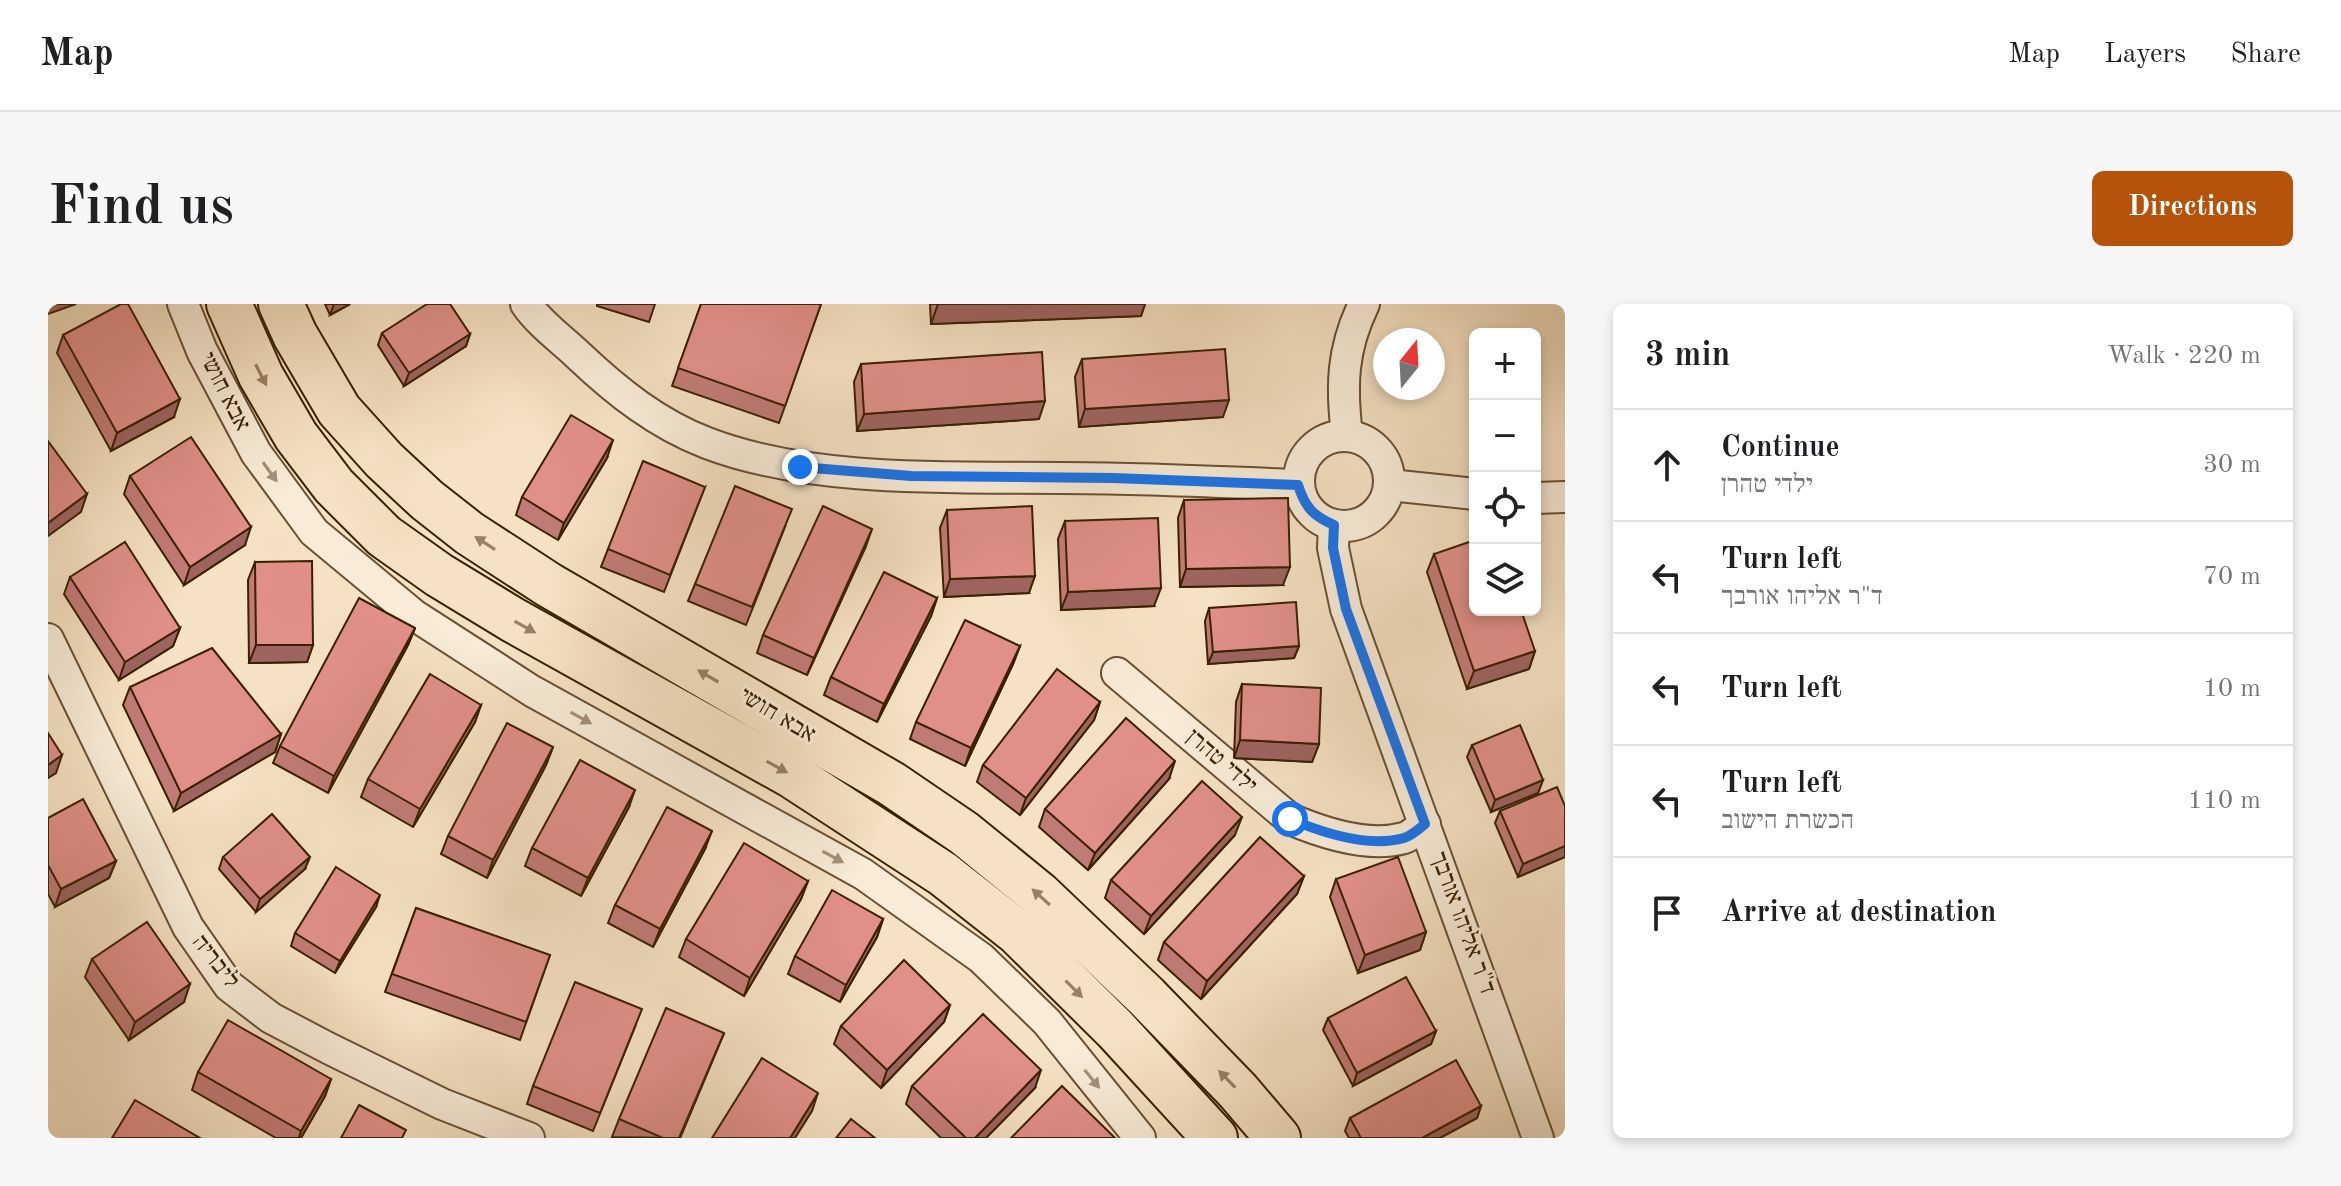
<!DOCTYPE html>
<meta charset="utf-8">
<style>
body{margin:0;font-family:"Old Standard TT","Frank Ruhl Libre",serif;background:#f6f6f6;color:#202124}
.controls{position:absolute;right:24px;top:24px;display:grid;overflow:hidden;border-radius:12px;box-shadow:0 4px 12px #0003}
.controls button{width:72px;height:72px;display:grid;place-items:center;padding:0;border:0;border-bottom:2px solid #e0e0e0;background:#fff;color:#202124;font:40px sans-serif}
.compass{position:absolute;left:1325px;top:24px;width:72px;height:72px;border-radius:50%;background:#fff;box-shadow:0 4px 12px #0003;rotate:18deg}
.stop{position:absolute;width:24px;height:24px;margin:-18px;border:6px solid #1a73e8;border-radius:50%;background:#fff}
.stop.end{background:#1a73e8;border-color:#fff;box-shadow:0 2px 8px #0008}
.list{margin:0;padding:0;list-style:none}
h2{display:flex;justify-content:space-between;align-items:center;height:104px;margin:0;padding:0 32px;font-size:34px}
h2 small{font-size:26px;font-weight:400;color:#757577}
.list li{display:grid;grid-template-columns:52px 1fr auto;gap:24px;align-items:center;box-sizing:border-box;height:112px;padding:0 32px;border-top:2px solid #e0e0e0}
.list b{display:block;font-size:30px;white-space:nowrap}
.list p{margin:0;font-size:26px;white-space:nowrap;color:#757577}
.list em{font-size:26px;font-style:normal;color:#757577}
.icon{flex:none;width:44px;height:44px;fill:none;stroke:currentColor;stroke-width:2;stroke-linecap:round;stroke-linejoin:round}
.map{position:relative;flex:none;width:1517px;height:834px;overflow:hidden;border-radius:12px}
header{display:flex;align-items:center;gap:48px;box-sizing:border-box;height:112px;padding:0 40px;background:#fff;border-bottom:2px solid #e0e0e0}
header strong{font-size:38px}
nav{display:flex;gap:44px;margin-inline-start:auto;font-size:28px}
.intro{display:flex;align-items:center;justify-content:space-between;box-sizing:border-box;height:192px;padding:0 48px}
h1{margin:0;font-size:56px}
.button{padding:20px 36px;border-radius:12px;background:#b45309;color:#fff;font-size:28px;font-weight:700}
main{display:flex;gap:48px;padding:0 48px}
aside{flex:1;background:#fff;border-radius:12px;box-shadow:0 4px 12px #0003}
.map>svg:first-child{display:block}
</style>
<header>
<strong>Map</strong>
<nav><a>Map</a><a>Layers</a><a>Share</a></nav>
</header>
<div class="intro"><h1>Find us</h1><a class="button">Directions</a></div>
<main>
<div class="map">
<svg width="1517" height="834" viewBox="0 0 1517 834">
<rect width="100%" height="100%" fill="#f5e1c3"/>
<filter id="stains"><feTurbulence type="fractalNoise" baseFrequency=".0025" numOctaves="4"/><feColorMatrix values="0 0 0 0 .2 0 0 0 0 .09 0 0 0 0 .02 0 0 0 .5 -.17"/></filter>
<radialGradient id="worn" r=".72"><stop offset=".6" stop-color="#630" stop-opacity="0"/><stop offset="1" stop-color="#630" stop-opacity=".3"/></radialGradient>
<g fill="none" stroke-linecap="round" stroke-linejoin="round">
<defs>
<g id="minor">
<polyline points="135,0 154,47 208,149 266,228 366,311 484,387 815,570 933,654 999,718 1092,834"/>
<path d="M478,0C491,19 513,35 530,51C568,87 609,120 659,139C763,179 903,173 1014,174C1092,174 1171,178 1250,181"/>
<path d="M1299,131C1293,82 1294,45 1316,0"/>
<circle cx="1296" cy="177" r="45"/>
<polyline points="1342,181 1427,190"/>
<polyline points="1487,194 1517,193"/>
<polyline points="1286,221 1285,244 1298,305 1490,834"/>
<polyline points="0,335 140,623 181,682 223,714 280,744 394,800 481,834"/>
<path d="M1069,369L1242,515C1275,529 1320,544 1356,534C1363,532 1371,524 1377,520"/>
</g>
<g id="primary">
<polyline points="181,0 213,72 248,132 286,182 336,232 391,271 465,316 743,471 895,570 970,629 1068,726 1167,834"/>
<polyline points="233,0 247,31 291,106 336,156 379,196 421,229 501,281 844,480 916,529 991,590 1098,692 1190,787 1230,834"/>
</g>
</defs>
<use href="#minor" stroke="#695032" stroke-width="34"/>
<use href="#primary" stroke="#3a2001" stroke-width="48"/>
<use href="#minor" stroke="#f8ecd8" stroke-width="30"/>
<use href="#primary" stroke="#f5e1c3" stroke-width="44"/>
</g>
<g fill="#c17b76" stroke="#3a2001" stroke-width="2">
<polygon points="277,0 302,0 282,11"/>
<polygon points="549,0 607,0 601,18 549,2"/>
<polygon points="653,0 773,0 731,119 624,82"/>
<polygon points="882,0 1097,0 1093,12 883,20"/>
<polygon points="334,29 422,30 418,42 356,82 330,41"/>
<polygon points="15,31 126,113 63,147 9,49"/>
<polygon points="1034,55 1175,113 1031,123 1027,73"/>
<polygon points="813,60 991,115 809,127 806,78"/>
<polygon points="559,154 510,236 468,211 474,193"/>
<polygon points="82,172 197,241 136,281 76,190"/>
<polygon points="657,183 616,288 553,263 560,245"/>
<polygon points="1136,196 1235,281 1132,283 1130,214"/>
<polygon points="899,206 981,289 896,293 892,224"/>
<polygon points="1017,217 1106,302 1013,306 1010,235"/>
<polygon points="737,223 698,321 640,297 647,280"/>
<polygon points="818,242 759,371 709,349 715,331"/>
<polygon points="1386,250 1487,347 1481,365 1419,385 1379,268"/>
<polygon points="207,258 265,341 259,358 201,359 200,276"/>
<polygon points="22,273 132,324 125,342 71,376 16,290"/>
<polygon points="889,294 883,312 829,418 776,391 783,373"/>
<polygon points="1161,304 1251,342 1246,354 1160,360 1157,317"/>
<polygon points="367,324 360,341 280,489 225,459 232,442"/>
<polygon points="972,342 965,360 917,462 862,435 868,418"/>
<polygon points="1194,380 1271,440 1264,458 1186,454 1188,398"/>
<polygon points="82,383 233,430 227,448 126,507 75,401"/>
<polygon points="1052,398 1046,416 972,511 929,478 935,461"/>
<polygon points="433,401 427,418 365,523 313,493 320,475"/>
<polygon points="1424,441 1495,476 1490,489 1443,508 1419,453"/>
<polygon points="505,443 498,461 439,574 393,550 400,532"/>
<polygon points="1121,475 1040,566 991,523 997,505"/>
<polygon points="1517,502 1517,553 1470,573 1447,519 1452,507"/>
<polygon points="581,503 533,592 477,562 484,544"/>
<polygon points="0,514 68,557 61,574 7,603 0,590"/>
<polygon points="1187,531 1096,630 1057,594 1063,576"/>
<polygon points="657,545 605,643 560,619 567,601"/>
<polygon points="175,553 257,565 208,608 171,565"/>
<polygon points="1256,572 1249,590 1153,695 1110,656 1116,638"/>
<polygon points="1288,575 1378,628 1372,646 1310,669 1282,593"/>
<polygon points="760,577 753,595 696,692 631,653 638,635"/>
<polygon points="328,603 287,669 243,642 247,629"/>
<polygon points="368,604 502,651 472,736 337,688"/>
<polygon points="835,615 829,633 792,698 740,670 747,652"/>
<polygon points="44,655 136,698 81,736 37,673"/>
<polygon points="902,701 896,718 833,784 786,740 793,722"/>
<polygon points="1280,714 1388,727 1383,740 1305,782 1275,726"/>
<polygon points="587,723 545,827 479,800 485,782"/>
<polygon points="676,729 632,834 564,833 571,815"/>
<polygon points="150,768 283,775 277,792 253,834 228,834 144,786"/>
<polygon points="864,782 987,784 938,834 893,834 858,800"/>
<polygon points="1433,802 1429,814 1392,834 1301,834 1297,827 1302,814"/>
</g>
<g fill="#9d6460" stroke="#3a2001" stroke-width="2">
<polygon points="0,0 28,0 0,10"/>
<polygon points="286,0 302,0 282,11"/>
<polygon points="890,0 1097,0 1093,12 883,20"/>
<polygon points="422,30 418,42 356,82 361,69"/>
<polygon points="132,95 126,113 63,147 69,129"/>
<polygon points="1181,96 1175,113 1031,123 1037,105"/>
<polygon points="997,97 991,115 809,127 816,110"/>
<polygon points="565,136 559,154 510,236 516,219"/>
<polygon points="39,190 33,208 0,232 0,219"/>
<polygon points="203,223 197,241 136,281 142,263"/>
<polygon points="824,225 818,242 759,371 766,354"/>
<polygon points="1242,263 1235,281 1132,283 1138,265"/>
<polygon points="987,272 981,289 896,293 902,275"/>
<polygon points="1113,284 1106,302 1013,306 1020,288"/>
<polygon points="889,294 883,312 829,418 836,400"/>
<polygon points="132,324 125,342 71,376 77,358"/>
<polygon points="367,324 360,341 280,489 286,472"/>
<polygon points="208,341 265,341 259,358 201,359"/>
<polygon points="972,342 965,360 917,462 923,444"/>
<polygon points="1251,342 1246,354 1160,360 1165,348"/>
<polygon points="1487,347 1481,365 1419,385 1426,367"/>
<polygon points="1052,398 1046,416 972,511 978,494"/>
<polygon points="433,401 427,418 365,523 372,505"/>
<polygon points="233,430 227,448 126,507 133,489"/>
<polygon points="1192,436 1271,440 1264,458 1186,454"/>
<polygon points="505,443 498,461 439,574 445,556"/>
<polygon points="14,451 8,469 0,474 0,461"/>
<polygon points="1127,457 1121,475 1040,566 1047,549"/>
<polygon points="1495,476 1490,489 1443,508 1447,496"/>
<polygon points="587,486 581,503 533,592 540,574"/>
<polygon points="1194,513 1187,531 1096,630 1103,612"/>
<polygon points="664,527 657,545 605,643 612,625"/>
<polygon points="1517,542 1517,553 1470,573 1475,560"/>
<polygon points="262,553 257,565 208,608 212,595"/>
<polygon points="68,557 61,574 7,603 13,585"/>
<polygon points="1256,572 1249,590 1153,695 1159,677"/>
<polygon points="760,577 753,595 696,692 702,674"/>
<polygon points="332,591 328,603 287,669 292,657"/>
<polygon points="835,615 829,633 792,698 798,681"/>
<polygon points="1378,628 1372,646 1310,669 1317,651"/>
<polygon points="142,680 136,698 81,736 87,718"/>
<polygon points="902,701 896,718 833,784 839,766"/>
<polygon points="1388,727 1383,740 1305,782 1309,769"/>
<polygon points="676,729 632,834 631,834"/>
<polygon points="993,766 987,784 938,834 927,834"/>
<polygon points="283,775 277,792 253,834 251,834 253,827"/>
<polygon points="770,789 764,807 747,834 742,834"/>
<polygon points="1433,802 1429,814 1392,834 1374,834"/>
</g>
<g fill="#e08f89" stroke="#3a2001" stroke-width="2">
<polygon points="73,0 80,0 132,95 69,129 15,31"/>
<polygon points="379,0 402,0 422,30 361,69 334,29"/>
<polygon points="653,0 773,0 737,102 630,64"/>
<polygon points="1177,45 1181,96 1037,105 1034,55"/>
<polygon points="994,48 997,97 816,110 813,60"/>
<polygon points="523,111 565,136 516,219 474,193"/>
<polygon points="143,133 203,223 142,263 82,172"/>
<polygon points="0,137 39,190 0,219"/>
<polygon points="595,157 657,183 622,271 560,245"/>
<polygon points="687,182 744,205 704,303 647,280"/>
<polygon points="1240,194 1242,263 1138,265 1136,196"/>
<polygon points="775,202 824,225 766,354 715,331"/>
<polygon points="984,202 987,272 902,275 899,206"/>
<polygon points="1110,214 1113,284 1020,288 1017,217"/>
<polygon points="1427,236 1427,306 1473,306 1487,347 1426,367 1386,250"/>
<polygon points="77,238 132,324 77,358 22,273"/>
<polygon points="264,257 265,341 208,341 207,258"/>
<polygon points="836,268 889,294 836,400 783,373"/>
<polygon points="311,294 367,324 286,472 232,442"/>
<polygon points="1248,298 1251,342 1165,348 1161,304"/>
<polygon points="917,316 972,342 923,444 868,418"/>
<polygon points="164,344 233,430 133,489 82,383"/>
<polygon points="1009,365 1052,398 978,494 935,461"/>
<polygon points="382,370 433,401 372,505 320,475"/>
<polygon points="1194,380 1273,384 1271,440 1192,436"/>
<polygon points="1078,414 1127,457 1047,549 997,505"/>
<polygon points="459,419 505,443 445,556 400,532"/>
<polygon points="1472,421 1495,476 1447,496 1424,441"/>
<polygon points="0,429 14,451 0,461"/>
<polygon points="532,456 587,486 540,574 484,544"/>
<polygon points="1154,477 1194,513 1103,612 1063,576"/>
<polygon points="1509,483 1517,502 1517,542 1475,560 1452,507"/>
<polygon points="35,495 68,557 13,585 0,561 0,514"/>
<polygon points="619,503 664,527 612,625 567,601"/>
<polygon points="224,510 262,553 212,595 175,553"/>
<polygon points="1212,533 1256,572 1159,677 1116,638"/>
<polygon points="696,539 760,577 702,674 638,635"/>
<polygon points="1350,553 1378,628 1317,651 1288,575"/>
<polygon points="288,563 332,591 292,657 247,629"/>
<polygon points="784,586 835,615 798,681 747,652"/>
<polygon points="368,604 502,651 478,718 344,670"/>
<polygon points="99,618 142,680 87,718 44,655"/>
<polygon points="856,656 902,701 839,766 793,722"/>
<polygon points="1358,673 1388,727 1309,769 1280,714"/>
<polygon points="527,678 594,705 552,809 485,782"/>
<polygon points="618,704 676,729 631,834 615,834 571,815"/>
<polygon points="935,710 993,766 927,834 918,834 864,782"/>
<polygon points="180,716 283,775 253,827 150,768"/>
<polygon points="714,754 770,789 742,834 664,834"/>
<polygon points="1408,756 1433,802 1374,834 1313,834 1302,814"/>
<polygon points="1014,782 1067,834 963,834"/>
<polygon points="87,796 152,834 64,834"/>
<polygon points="311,801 358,826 354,834 293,834"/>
<polygon points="803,815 827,834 788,834"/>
</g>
<defs><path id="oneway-solid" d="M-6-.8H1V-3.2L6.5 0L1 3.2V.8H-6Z" transform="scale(2)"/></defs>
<g fill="#988062">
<use href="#oneway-solid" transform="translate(213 71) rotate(63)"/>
<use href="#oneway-solid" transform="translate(437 239) rotate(-147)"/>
<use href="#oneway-solid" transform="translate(477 323) rotate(29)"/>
<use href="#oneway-solid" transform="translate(660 372) rotate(-150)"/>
<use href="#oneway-solid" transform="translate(729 463) rotate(29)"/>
<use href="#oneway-solid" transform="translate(993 593) rotate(-138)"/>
<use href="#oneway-solid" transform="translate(1026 685) rotate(45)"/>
<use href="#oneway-solid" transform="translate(1179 775) rotate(-134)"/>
</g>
<g fill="#a29077">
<use href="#oneway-solid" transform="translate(222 168) rotate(54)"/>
<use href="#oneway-solid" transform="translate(533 414) rotate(29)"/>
<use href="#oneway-solid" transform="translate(785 553) rotate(29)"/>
<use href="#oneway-solid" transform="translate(1044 775) rotate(51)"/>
</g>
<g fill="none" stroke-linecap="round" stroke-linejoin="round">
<path stroke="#1a73e8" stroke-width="10" d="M752,163L863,172L1065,174L1250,181C1257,203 1265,212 1286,221L1285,244L1298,305L1377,520C1371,525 1363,532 1356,534C1320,544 1275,529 1242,515"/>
</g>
<g text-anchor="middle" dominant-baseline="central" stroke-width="6" stroke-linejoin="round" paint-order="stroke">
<g font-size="24" fill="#3a2001" stroke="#f8ecd8">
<text transform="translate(176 88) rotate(63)">אבא חושי</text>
<text transform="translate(729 412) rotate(31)">אבא חושי</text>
<text transform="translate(1173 458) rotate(41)">ילדי טהרן</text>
<text transform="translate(1414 619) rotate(70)">ד"ר אליהו אורבך</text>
<text transform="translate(167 658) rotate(52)">ליבריה</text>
</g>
</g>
<rect width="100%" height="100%" filter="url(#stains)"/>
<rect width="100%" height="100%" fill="url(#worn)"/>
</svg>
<div class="controls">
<button>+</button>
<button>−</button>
<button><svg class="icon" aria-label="locate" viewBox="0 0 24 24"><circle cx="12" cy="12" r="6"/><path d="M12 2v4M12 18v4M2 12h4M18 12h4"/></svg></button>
<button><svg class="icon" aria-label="layers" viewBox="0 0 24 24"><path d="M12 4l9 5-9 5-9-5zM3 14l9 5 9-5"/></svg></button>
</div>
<svg class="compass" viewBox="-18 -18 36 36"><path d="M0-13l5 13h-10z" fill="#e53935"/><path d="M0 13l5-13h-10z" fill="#757577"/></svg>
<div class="stop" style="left:1242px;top:515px"></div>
<div class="stop end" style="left:752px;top:163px"></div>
</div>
<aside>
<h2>3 min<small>Walk · 220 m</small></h2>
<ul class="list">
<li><svg class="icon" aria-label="ahead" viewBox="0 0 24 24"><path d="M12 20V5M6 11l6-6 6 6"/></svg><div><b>Continue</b><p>ילדי טהרן</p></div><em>30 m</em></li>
<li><svg class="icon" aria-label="left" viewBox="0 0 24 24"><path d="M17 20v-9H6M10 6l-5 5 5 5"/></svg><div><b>Turn left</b><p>ד&quot;ר אליהו אורבך</p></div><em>70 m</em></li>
<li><svg class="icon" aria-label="left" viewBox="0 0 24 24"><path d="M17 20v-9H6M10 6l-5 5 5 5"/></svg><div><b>Turn left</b></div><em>10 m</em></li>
<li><svg class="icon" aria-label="left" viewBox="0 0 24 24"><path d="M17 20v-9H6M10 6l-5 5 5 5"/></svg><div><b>Turn left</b><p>הכשרת הישוב</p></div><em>110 m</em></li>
<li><svg class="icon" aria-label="arrive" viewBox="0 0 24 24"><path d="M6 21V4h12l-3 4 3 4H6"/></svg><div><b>Arrive at destination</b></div></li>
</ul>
</aside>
</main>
